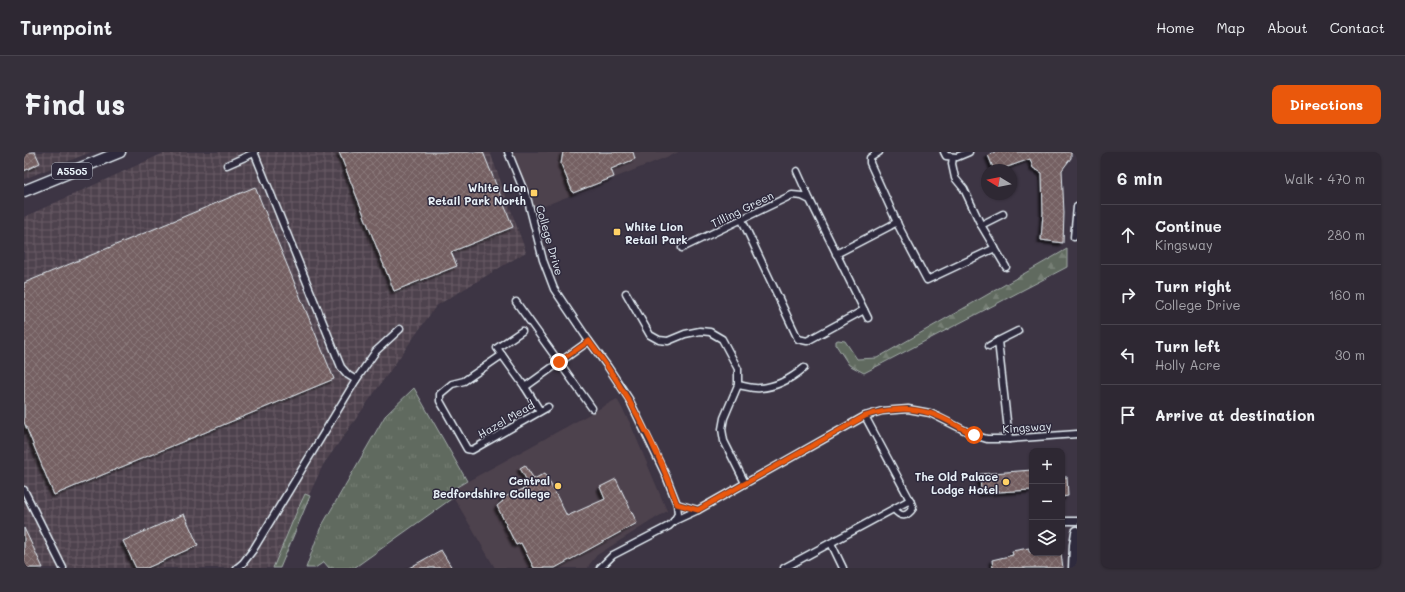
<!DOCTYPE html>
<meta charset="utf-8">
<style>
body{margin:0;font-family:Mali,sans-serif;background:#36303b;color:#f1f3f6}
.controls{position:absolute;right:12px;bottom:12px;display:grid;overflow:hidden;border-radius:8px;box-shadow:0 1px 3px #0004}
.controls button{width:36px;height:36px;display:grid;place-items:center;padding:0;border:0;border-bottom:1px solid #49444e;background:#2e2833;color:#f1f3f6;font:20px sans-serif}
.compass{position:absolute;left:957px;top:12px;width:36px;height:36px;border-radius:50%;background:#2e2833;box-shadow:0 1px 3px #0004;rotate:280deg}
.stop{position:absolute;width:12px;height:12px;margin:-9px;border:3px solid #ea580c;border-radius:50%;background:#fff}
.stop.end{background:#ea580c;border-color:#fff;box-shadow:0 1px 4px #0008}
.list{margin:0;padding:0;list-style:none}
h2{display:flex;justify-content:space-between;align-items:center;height:52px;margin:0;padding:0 16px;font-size:17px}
h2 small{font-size:13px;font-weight:400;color:#a7a6ac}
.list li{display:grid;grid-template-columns:26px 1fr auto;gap:12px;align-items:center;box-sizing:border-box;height:60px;padding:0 16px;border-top:1px solid #49444e}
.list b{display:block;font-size:15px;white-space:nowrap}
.list p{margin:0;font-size:13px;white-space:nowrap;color:#a7a6ac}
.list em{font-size:13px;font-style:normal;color:#a7a6ac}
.icon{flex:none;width:22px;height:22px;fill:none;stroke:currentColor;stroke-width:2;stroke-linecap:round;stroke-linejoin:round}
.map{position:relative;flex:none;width:1053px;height:416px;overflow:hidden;border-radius:8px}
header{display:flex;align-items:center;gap:24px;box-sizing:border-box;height:56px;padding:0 20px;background:#2e2833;border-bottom:1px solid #49444e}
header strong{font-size:19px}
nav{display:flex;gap:22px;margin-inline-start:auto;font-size:14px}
.intro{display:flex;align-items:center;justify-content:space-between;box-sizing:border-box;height:96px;padding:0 24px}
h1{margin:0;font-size:28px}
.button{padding:10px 18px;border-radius:8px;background:#ea580c;color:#fff;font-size:14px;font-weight:700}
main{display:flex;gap:24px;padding:0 24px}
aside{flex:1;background:#2e2833;border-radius:8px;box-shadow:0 1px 3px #0004}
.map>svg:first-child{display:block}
</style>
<header>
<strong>Turnpoint</strong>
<nav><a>Home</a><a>Map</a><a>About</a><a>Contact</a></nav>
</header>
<div class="intro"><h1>Find us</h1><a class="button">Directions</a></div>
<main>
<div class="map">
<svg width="1053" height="416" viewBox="0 0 1053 416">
<defs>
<pattern id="industrial-grid" width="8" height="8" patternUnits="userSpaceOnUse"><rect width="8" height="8" fill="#4e424d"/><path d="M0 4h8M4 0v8" fill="none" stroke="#685e67"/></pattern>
<pattern id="forest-firs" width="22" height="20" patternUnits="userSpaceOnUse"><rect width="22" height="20" fill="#606a5e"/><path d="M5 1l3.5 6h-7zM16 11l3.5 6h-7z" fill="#778076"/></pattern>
<pattern id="park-tufts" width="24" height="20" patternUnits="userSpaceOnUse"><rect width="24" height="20" fill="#606a5e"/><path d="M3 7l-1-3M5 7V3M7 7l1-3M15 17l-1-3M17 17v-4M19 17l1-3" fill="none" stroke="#778076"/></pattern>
<pattern id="building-cross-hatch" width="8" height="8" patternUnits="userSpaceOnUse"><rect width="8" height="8" fill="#756162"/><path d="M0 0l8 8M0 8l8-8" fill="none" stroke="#897879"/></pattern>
<filter id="shadow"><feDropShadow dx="-3" dy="3" stdDeviation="1" flood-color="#0009"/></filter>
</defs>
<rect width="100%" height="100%" fill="#3d3544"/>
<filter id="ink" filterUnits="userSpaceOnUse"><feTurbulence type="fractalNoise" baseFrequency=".025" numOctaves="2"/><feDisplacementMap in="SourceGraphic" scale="8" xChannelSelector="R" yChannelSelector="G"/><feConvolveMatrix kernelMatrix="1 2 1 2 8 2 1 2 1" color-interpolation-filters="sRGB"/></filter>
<g filter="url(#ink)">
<g fill="#4e424d">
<polygon points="486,0 655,0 510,58"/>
<polygon points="593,247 606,271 643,359 573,403 565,413 564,416 471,416 426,339"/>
</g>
<g fill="url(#industrial-grid)">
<polygon points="0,0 67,0 0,27"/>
<polygon points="142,0 466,0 502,100 412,154 299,313 251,416 0,416 0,65"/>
</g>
<g fill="url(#forest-firs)" stroke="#a4aeab">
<polygon points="1043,97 1043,115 840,221 825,213 812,193 812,189 814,188 821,189 833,207 853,206"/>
<polygon points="281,342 286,344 256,416 249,416 273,359"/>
</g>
<polygon fill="url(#park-tufts)" stroke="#a4aeab" points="390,236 443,329 426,339 430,345 330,416 305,416 300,410 291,416 282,416 296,377 361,264"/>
<g fill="url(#building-cross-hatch)" stroke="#e8f1f8" filter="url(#shadow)">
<polygon points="0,0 11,0 16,11 0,19"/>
<polygon points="315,0 459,0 489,75 427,100 433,114 370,139"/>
<polygon points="539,0 609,0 611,7 587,17 590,25 549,41 537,12"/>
<polygon points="971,0 1047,0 1047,6 1038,18 1040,61 1039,91 1017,88 1019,61 1018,21 1009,16 1006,7 975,18 970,18 964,3"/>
<polygon points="231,35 310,227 30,343 0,270 0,131"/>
<polygon points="501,313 510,327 521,321 543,364 581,347 576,335 592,327 613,371 531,416 510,416 497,391 492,393 473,354 479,349 478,346 502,336 500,333 504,331 496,316"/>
<polygon points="1008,318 1008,338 957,341 956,322"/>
<polygon points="1038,325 1043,325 1044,344 1038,345"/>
<polygon points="160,362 174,393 123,416 112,416 99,389"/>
<polygon points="0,376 19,416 0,416"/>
<polygon points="1005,396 1005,400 1008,400 1008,401 1037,401 1039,416 969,416 968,408 989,403 988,399"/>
<polygon points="417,398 428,416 385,416"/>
</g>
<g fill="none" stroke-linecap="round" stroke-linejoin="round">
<defs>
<g id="minor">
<polyline points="230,0 317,215 324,223 332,228"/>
<polyline points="484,0 504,49 519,108 530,137 565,189 584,215 605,247 642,324 653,352 654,362 650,369 645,374 589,403 576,416"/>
<polyline points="855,0 846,6 846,11 875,75 903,128 971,96"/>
<polyline points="920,0 922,4 933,5 945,0"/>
<polyline points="929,5 928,12 931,26 940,37 957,73 982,115"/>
<polyline points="203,13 230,1"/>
<polyline points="773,19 786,48"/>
<polyline points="718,68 774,187 783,189 840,158"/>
<polyline points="957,73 979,62"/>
<polyline points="1050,85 1053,55"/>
<polyline points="658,96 768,43 778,44 786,48 844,166"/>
<polyline points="812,102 866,74 873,70"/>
<polyline points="602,141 626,183 635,188 644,189 661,182 676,179 686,180 698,187 714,217 714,233 700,266 698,277 700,289 721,331"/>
<polyline points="492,150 568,256"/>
<polyline points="498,179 473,196 501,235 516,259"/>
<polyline points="965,194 974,189"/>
<polyline points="478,203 440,229 428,232 416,242 416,249 443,297 448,298 524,255"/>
<path d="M714,233C721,234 729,237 736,236C752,235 768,226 780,216"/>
<polyline points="501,235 565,189"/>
<polyline points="985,287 974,189 994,179"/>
<polyline points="0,338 39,416"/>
<polyline points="653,352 674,358"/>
<path d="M870,357C877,366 883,365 889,356L886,348"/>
<polyline points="650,369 674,358 841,264 858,259 884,257 906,261 950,283 963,287 985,287 1053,282"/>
<polyline points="1038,369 1053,369"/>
<polyline points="807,391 819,416"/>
<polyline points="213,416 219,411 229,398 332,228 352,199 376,177"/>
<polyline points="760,416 886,348 841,264"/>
</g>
<g id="primary">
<polyline points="0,39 96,0"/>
<polyline points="1050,416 1051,393 1053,380"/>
</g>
</defs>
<use href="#minor" stroke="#e8f1f8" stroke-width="9"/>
<use href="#primary" stroke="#e8f1f8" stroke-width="13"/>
<use href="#minor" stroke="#2f2a3d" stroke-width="6"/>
<use href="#primary" stroke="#2f2a3d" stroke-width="10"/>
</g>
</g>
<g fill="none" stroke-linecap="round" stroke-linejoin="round" filter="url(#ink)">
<path stroke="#ea580c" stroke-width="5" d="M535,210L565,189C602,238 633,294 653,352L674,358L841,264C862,257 883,254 905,261C919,265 937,276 950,283"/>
</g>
<g fill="#ffd166" stroke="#2f2a3d" stroke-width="1.5">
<rect x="506" y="37" width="8" height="8" rx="2"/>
<rect x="589" y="76" width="8" height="8" rx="2"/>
<circle cx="982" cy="330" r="4"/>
<circle cx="534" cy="334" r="4"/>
</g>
<g text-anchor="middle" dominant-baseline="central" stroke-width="3" stroke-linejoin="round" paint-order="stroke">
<rect fill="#2f2a3d" stroke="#b0b5c0" stroke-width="1" x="28" y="11" width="40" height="16" rx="3"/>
<g font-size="10" font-weight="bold" fill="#e8f1f8">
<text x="48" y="19">A5505</text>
</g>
<g font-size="11" font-weight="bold" fill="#e8f1f8" stroke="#2f2a3d" text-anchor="end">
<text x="502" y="35">White Lion<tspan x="502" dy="13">Retail Park North</tspan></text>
<text x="601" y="74" text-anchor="start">White Lion<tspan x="601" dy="13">Retail Park</tspan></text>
<text x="974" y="324">The Old Palace<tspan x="974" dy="13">Lodge Hotel</tspan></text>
<text x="526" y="328">Central<tspan x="526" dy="13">Bedfordshire College</tspan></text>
</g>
<g font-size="11" fill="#e8f1f8" stroke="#2f2a3d">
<text transform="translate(718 57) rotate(-26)">Tilling Green</text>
<text transform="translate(526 88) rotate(74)">College Drive</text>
<text transform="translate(482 267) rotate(-30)">Hazel Mead</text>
<text transform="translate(1003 275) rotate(-4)">Kingsway</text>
</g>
</g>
</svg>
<div class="controls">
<button>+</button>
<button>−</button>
<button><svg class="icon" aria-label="layers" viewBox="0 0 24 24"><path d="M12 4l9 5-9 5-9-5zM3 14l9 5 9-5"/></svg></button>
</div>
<svg class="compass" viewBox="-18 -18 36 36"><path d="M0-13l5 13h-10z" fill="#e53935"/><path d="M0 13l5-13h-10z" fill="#a7a6ac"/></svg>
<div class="stop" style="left:950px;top:283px"></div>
<div class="stop end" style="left:535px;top:210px"></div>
</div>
<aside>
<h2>6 min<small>Walk · 470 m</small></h2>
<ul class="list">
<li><svg class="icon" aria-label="ahead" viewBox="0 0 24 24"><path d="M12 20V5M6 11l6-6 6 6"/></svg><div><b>Continue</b><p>Kingsway</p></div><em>280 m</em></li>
<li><svg class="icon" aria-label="right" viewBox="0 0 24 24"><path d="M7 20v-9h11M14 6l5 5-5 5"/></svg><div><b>Turn right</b><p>College Drive</p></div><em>160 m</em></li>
<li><svg class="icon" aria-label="left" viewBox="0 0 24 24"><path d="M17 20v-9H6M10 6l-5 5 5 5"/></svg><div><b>Turn left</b><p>Holly Acre</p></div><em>30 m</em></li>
<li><svg class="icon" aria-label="arrive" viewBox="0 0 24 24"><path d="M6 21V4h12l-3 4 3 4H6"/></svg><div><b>Arrive at destination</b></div></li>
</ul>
</aside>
</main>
